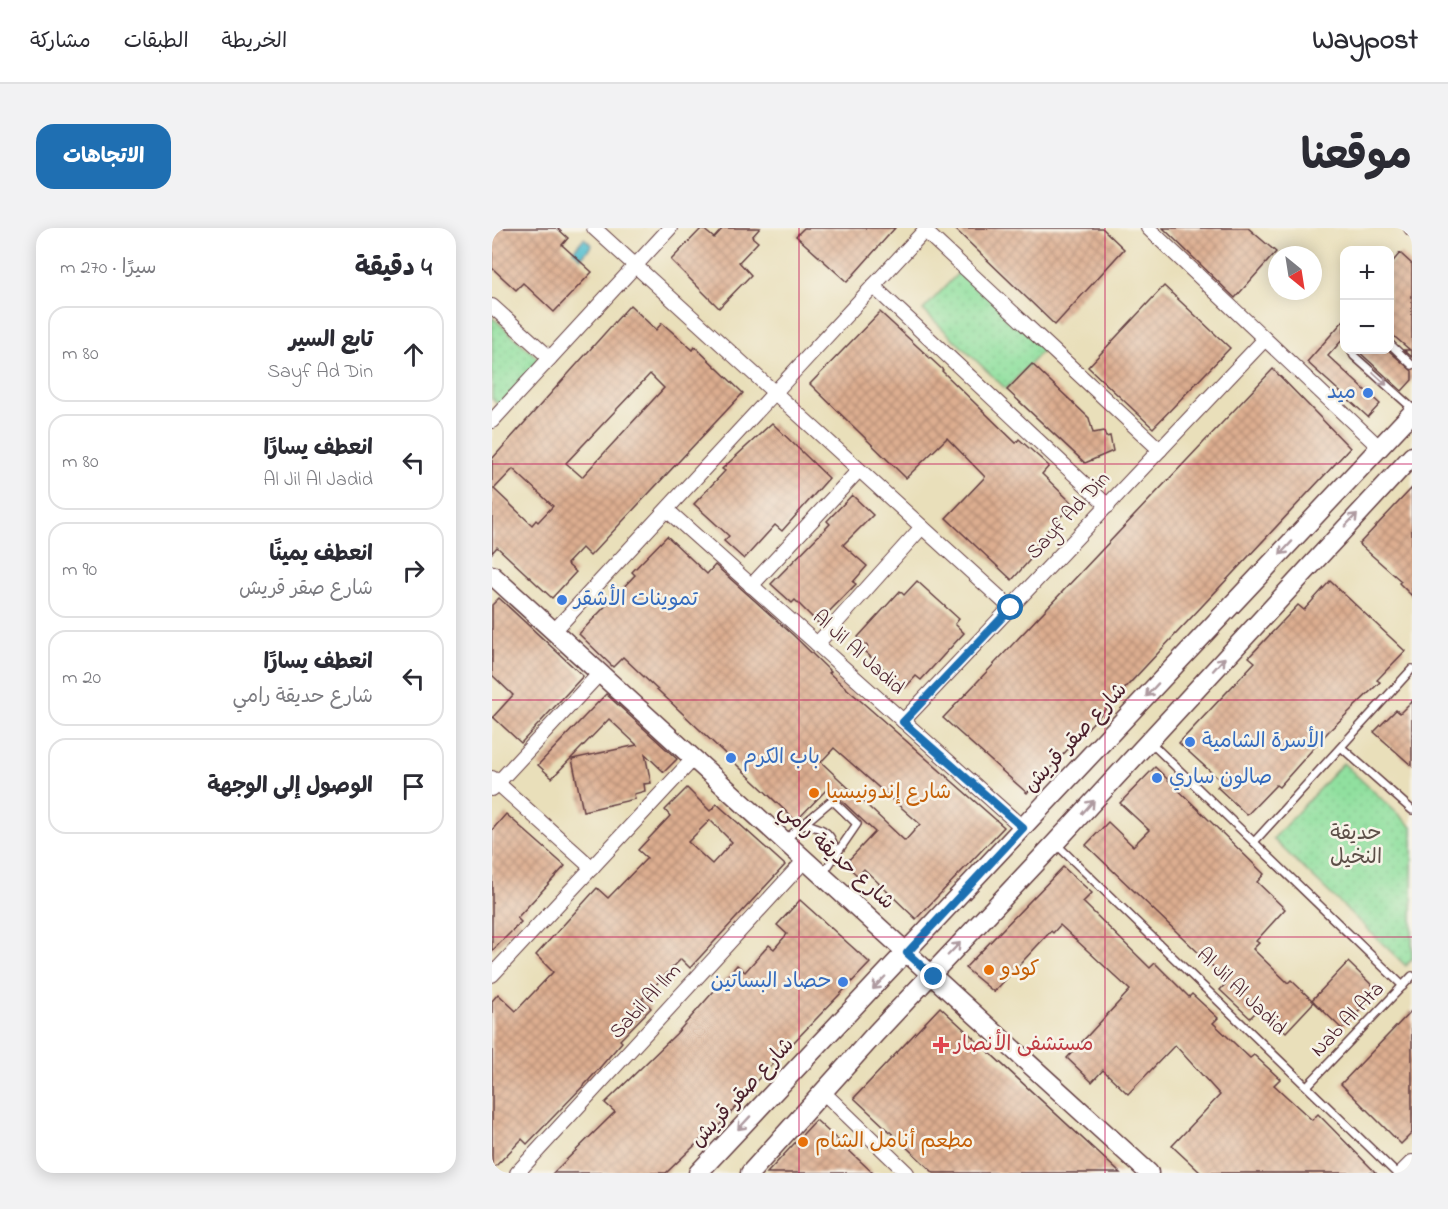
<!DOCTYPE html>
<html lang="ar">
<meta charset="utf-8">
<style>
body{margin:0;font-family:"Indie Flower","Playpen Sans Arabic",sans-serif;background:#f2f2f3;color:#2b2b33;direction:rtl}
.controls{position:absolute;right:18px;top:18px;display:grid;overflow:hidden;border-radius:12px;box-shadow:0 3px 15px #0003}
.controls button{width:54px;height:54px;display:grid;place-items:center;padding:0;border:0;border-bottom:2px solid #e1e1e2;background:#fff;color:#2b2b33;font:30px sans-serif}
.compass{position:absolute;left:776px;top:18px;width:54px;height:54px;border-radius:50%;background:#fff;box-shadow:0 3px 15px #0003;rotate:150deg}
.stop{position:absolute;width:18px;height:18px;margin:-14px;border:4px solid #1f6fb2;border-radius:50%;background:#fff}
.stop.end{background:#1f6fb2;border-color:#fff;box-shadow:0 2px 6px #0008}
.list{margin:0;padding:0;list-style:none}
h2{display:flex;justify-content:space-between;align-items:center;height:78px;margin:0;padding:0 24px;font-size:26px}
h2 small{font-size:20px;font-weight:400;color:#7c7c81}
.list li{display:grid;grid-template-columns:39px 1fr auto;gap:18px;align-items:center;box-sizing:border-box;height:96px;margin:0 12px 12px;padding:0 12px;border:2px solid #e1e1e2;border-radius:18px}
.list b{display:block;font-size:22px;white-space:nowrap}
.list p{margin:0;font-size:20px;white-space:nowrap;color:#7c7c81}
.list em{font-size:20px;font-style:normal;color:#7c7c81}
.icon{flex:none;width:33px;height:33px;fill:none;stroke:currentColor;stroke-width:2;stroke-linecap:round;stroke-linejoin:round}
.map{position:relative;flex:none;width:920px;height:945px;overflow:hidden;direction:ltr;border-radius:18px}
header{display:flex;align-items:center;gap:36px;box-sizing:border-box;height:84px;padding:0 30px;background:#fff;border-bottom:2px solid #e1e1e2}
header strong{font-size:28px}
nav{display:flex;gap:33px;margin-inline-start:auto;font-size:21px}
.intro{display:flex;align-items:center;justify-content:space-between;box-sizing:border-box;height:144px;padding:0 36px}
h1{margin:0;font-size:42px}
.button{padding:15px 27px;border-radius:18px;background:#1f6fb2;color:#fff;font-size:21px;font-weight:700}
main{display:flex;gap:36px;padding:0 36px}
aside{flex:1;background:#fff;border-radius:18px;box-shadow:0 3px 15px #0003}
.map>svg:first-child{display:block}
</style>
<header>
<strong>Waypost</strong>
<nav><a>الخريطة</a><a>الطبقات</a><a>مشاركة</a></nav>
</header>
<div class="intro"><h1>موقعنا</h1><a class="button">الاتجاهات</a></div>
<main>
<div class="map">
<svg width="920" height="945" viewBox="0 0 920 945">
<defs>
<pattern id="green-dots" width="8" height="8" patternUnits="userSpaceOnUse" patternTransform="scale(1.5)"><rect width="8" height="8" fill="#90e09f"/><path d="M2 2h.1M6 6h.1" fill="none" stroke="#7ec089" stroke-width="1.8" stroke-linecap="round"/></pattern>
<pattern id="water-ripples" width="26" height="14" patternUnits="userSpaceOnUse" patternTransform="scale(1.5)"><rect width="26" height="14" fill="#54bfcf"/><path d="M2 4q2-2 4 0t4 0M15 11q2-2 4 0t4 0" fill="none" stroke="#489ba8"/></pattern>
<pattern id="building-cross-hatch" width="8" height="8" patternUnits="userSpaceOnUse" patternTransform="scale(1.5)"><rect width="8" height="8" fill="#ddae90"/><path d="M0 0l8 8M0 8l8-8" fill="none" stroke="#b58d76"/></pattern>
</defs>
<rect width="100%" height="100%" fill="#f7f3e8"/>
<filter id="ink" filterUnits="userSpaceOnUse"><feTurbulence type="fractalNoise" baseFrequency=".0167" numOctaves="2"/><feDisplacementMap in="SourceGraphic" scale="12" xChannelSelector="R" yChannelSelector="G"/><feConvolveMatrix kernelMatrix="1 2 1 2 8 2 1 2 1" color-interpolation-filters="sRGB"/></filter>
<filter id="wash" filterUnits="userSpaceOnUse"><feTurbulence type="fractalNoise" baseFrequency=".008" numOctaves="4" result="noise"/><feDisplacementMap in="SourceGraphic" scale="24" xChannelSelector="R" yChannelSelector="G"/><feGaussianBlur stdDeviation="1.35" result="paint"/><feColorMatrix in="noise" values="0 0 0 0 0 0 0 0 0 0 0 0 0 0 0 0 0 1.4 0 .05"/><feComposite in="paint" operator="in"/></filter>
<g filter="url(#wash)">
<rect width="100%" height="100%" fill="#e9dfba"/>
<g fill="url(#green-dots)" stroke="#6d8065" stroke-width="1.5">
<polygon points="469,42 552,121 514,161 431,82"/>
<polygon points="0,89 49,133 8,178 0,171"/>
<polygon points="851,535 920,599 920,731 914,738 781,611"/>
</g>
<polygon fill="url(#water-ripples)" stroke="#4f6f7d" stroke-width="1.5" points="92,10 100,17 89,30 81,23"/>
<g id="blocks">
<g fill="url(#building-cross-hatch)" fill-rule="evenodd">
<polygon points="0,0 65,0 76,10 70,17 100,44 62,84 31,55 24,62 0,40"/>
<polygon points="210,0 222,10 231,0 268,0 260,9 266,14 247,34 259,47 227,80 179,32"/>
<polygon points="312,0 403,0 355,54 304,8"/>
<polygon points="462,0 610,0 632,21 563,97"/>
<polygon points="671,0 756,0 784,24 743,70"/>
<polygon points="908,25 920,36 920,129 912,122 918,122 897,104 897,38"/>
<polygon points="672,58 738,120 661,200 596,139"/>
<path d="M138,77L164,102L170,95L201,122L203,119L251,165L98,328L90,320L75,336L84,344L60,370L5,319L0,325V231ZM158,146L172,160L90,249L74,235ZM21,241L61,278L46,294L44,292L40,297L2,261Z"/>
<polygon points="388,84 451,142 450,143 524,215 527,211 557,238 550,246 581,276 547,311 552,316 520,352 454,290 493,249 455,210 414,250 318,156"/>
<polygon points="852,92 852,110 836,128 888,176 876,189 815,134"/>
<polygon points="865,122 896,122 920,143 920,152 910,163"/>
<polygon points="540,136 597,190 601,205 612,203 614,209 618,208 621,223 593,235 515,162"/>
<polygon points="781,141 858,220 535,565 451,490"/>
<polygon points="280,195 337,250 290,303 283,297 252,331 232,313 237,308 202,276 233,243 230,241"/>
<polygon points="920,260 920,368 907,355 909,353 867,316"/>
<polygon points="360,267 381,287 351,317 375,338 361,354 364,356 326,395 303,372 300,375 279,356 338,296 335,293"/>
<path d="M175,308L215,346L223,337L301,407L339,444L337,445L512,599L424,691L372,641L366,648L353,636L383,604L336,560L304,593L131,429L121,439L87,406L143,347L140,344ZM342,520L428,596L413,613L329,534Z"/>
<polygon points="425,353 467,391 463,396 472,405 429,452 424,448 413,460 372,423 376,419 366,409 408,363 412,367"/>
<polygon points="838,353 913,423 885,452 888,454 836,504 787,559 784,557 755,587 725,559 730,554 687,515 763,434 757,429 806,377 812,382"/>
<polygon points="7,370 91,448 29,515 1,489 21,467 0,447 0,377"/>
<polygon points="114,466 185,531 172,544 153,526 159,555 152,556 153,563 142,566 143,571 91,583 80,531 145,517 117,491 60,550 46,537"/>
<polygon points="920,473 920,538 882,504 904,482 908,485"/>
<polygon points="663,539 772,646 765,654 793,681 764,713 767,715 761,721 796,755 799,752 822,774 794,804 768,780 758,790 728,762 736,753 594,617 616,594 641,618 657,602 628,575"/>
<path d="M195,560L218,583L225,576L293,637L198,740L189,731L150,771L159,780L128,812L130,814L97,852L35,916L30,911L0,942V773L6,766L24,783L61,744L44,727L105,660L116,670L155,630L146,622L178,588L173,582ZM218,592L240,614L220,636L196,614Z"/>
<polygon points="14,586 73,638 25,690 29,694 0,723 0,602"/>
<polygon points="571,639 600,665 591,674 658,740 663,735 697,769 700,766 726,790 721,795 758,830 762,827 788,851 782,857 820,892 826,886 884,945 709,945 680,918 728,867 683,817 636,866 611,842 600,854 575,830 638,762 568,697 561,705 559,703 502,764 473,740"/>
<polygon points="308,672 378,735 245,873 248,875 223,902 221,900 174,945 61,945 123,884 113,875 184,806 245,737 253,744 277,717 282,721 295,706 285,697"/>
<polygon points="856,734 886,763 850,801 820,772"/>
<polygon points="448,779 628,945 442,945 362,870"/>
<polygon points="920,782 920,905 909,916 849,856"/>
<polygon points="324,892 350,916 381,945 275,945"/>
</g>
</g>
</g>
<g filter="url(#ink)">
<use href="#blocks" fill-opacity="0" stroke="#623c40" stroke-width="1.5"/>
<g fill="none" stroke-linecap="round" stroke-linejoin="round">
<defs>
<g id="service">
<polyline points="898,116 920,137"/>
<polyline points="859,122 862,128 920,180"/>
<polyline points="658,514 911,758"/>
<polyline points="850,520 920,582"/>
<path d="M312,596C333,600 341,606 344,627"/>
<polyline points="294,611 340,572 365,596 330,647"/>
<polyline points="762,614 920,441"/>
<polyline points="563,615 904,945"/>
<polyline points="815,858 920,748"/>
</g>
<g id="minor">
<polyline points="102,0 519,380"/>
<polyline points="656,0 888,220"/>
<polyline points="919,0 920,1"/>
<polyline points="432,2 668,222"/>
<polyline points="381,58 616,278"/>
<polyline points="0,78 58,130"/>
<polyline points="0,193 178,0"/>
<polyline points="175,282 531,600"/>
<polyline points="259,358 367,242"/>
<polyline points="62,403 435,0"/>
<polyline points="325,416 430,299"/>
<polyline points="411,493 773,111"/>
<polyline points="0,550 100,640"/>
<polyline points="0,561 108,445"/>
<polyline points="0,747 202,530"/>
<polyline points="332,865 415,945"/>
<polyline points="25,945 313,632"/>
<polyline points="909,945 920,934"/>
</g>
<g id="tertiary">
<polyline points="0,347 657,945"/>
<polyline points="206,945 920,185"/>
<polyline points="258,945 384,805 563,615 920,228"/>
</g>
</defs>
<use href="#service" stroke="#623c40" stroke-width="10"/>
<use href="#minor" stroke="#623c40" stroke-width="16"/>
<use href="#tertiary" stroke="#623c40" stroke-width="21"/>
<use href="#service" stroke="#fff" stroke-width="7"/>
<use href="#minor" stroke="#fff" stroke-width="14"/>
<use href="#tertiary" stroke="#fff" stroke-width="18"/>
</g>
<defs><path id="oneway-shaft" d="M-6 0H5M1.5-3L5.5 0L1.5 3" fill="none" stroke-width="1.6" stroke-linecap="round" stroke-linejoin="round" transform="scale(1.5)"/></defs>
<g stroke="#ae9aa0">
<use href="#oneway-shaft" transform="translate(888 151) rotate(42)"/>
<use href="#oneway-shaft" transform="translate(859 292) rotate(-46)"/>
<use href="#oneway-shaft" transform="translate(794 320) rotate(133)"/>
<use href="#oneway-shaft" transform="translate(727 436) rotate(-48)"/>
<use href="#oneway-shaft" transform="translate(660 462) rotate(133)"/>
<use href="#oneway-shaft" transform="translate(596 579) rotate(-48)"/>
<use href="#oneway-shaft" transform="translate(462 721) rotate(-46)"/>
<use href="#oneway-shaft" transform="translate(387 755) rotate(134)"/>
<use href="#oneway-shaft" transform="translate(252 895) rotate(133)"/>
</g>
</g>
<g fill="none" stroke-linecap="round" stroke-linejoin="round" filter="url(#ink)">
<polyline stroke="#1f6fb2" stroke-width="8" points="442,749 415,725 531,600 411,494 519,380"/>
</g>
<path fill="none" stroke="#c2185b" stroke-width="1.5" stroke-opacity="0.55" d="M307,0V945M613,0V945M0,236H920M0,472H920M0,709H920"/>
<g fill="#3f7fe0" stroke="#f7f3e8" stroke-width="2">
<circle cx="876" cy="165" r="6"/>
<circle cx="70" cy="372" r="6"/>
<circle cx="698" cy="514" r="6"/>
<circle cx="239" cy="530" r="6"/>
<circle cx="665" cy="550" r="6"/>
<circle cx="351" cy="754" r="6"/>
</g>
<g fill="#e8710a" stroke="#f7f3e8" stroke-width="2">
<circle cx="322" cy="565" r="6"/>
<circle cx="497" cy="742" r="6"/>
<circle cx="311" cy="914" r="6"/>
</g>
<path fill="#e0444e" stroke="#f7f3e8" stroke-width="2" d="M446 808h6v6h6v6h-6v6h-6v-6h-6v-6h6z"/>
<g text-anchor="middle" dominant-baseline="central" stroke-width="5" stroke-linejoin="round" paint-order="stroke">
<g font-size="21" fill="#366cbe" stroke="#f7f3e8" text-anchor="start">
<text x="864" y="165" text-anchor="end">ميد</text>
<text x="82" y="372">تموينات الأشقر</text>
<text x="710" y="514">الأسرة الشامية</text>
<text x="251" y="530">باب الكرم</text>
<text x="677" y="550">صالون ساري</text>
<text x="339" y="754" text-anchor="end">حصاد البساتين</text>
</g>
<g font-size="21" fill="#4a1f2b" stroke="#f7f3e8">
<text transform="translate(577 288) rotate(-47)">Sayf Ad Din</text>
<text transform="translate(366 425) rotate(42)">Al Jil Al Jadid</text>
<text transform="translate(584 510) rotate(-47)">شارع صقر قريش</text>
<text transform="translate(344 629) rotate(42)">شارع حديقة رامي</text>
<text transform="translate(749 764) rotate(44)">Al Jil Al Jadid</text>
<text transform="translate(154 774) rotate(-47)">Sabil Al llm</text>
<text transform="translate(856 792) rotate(-46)">Nab Al Ata</text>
<text transform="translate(251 865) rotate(-47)">شارع صقر قريش</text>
</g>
<g font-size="21" fill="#c56008" stroke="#f7f3e8" text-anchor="start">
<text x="334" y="565">شارع إندونيسيا</text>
<text x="509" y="742">كودو</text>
<text x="323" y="914">مطعم أنامل الشام</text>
</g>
<g font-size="21" fill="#5c4f48" stroke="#f7f3e8">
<text x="864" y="606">حديقة<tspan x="864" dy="24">النخيل</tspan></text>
</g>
<g font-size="21" fill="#be3a42" stroke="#f7f3e8" text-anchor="start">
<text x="462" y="817">مستشفى الأنصار</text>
</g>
</g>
</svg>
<div class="controls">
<button>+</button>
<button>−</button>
</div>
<svg class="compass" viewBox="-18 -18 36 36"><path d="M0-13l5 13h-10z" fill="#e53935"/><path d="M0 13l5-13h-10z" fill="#7c7c81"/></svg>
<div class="stop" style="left:519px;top:380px"></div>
<div class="stop end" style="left:442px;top:749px"></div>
</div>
<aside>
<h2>4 دقيقة<small>سيرًا · 270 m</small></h2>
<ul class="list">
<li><svg class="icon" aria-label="ahead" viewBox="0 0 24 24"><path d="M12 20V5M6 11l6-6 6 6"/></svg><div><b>تابع السير</b><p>Sayf Ad Din</p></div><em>80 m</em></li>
<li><svg class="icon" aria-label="left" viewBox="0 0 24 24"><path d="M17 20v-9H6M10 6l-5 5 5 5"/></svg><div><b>انعطف يسارًا</b><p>Al Jil Al Jadid</p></div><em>80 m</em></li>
<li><svg class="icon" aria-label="right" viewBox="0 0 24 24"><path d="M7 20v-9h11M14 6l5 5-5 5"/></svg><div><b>انعطف يمينًا</b><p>شارع صقر قريش</p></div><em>90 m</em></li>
<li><svg class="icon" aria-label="left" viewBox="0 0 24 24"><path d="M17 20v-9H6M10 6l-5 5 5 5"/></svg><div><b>انعطف يسارًا</b><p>شارع حديقة رامي</p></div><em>20 m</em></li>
<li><svg class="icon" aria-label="arrive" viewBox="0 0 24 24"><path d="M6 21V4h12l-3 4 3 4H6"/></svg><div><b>الوصول إلى الوجهة</b></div></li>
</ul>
</aside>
</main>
